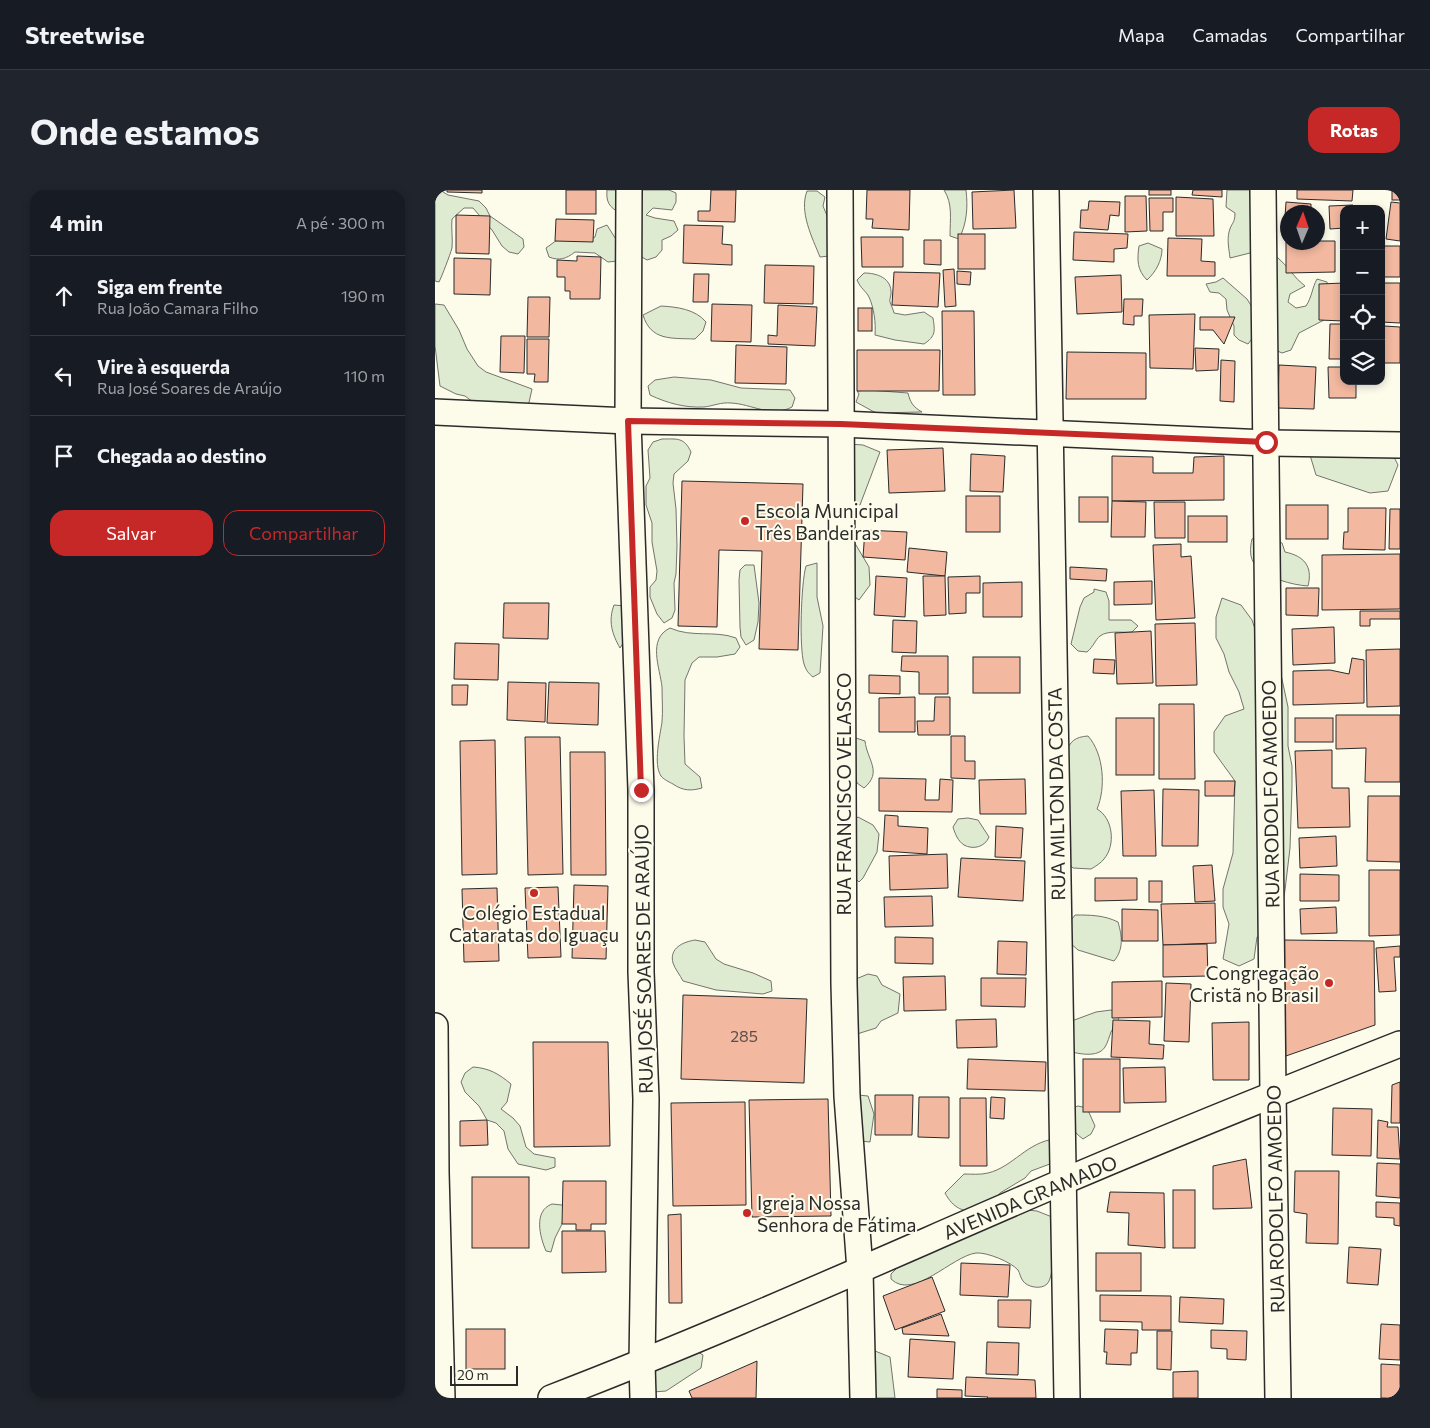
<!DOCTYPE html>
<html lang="pt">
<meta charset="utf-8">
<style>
body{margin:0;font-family:Commissioner,sans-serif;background:#20242c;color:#f1f3f6}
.controls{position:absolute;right:15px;top:15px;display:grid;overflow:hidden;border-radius:10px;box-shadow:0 2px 8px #0003}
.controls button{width:45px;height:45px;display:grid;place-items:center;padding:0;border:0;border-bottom:1px solid #363941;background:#171b24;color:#f1f3f6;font:25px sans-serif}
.compass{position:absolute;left:845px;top:15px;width:45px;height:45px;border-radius:50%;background:#171b24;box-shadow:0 2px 8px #0003;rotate:2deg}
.scale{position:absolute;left:15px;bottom:12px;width:68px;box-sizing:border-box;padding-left:5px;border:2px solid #2b2b2b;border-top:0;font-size:14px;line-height:18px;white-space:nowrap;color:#2b2b2b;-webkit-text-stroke:4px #fdfbea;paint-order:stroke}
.stop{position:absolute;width:15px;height:15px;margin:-11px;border:4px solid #c62828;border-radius:50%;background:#fff}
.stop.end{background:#c62828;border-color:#fff;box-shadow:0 1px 5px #0008}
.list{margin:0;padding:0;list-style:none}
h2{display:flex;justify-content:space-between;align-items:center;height:65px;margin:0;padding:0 20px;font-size:21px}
h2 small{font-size:16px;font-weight:400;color:#9ea1a6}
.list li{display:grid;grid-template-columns:32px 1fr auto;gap:15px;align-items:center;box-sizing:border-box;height:80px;padding:0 20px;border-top:1px solid #363941}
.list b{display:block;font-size:19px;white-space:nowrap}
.list p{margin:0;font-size:16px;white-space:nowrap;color:#9ea1a6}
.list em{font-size:16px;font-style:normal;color:#9ea1a6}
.actions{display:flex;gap:10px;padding:15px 20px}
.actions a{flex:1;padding:11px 0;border:1px solid #c62828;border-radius:15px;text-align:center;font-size:18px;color:#c62828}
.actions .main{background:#c62828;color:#fff}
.icon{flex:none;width:28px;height:28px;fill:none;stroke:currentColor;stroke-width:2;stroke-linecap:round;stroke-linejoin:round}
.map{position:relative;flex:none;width:965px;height:1208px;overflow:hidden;border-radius:15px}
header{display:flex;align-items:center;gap:30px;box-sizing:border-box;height:70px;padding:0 25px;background:#171b24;border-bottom:1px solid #363941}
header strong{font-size:24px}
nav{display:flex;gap:28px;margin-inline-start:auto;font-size:18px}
.intro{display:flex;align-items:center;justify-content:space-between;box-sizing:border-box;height:120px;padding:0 30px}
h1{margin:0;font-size:35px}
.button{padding:12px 22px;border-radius:15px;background:#c62828;color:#fff;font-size:18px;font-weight:700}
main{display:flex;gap:30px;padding:0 30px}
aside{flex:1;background:#171b24;border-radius:15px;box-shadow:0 2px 8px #0003}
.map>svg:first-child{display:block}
</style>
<header>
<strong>Streetwise</strong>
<nav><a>Mapa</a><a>Camadas</a><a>Compartilhar</a></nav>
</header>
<div class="intro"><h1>Onde estamos</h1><a class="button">Rotas</a></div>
<main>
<aside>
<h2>4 min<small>A pé · 300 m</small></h2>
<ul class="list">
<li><svg class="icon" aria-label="ahead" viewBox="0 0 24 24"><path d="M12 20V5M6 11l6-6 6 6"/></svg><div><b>Siga em frente</b><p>Rua João Camara Filho</p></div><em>190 m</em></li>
<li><svg class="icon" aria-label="left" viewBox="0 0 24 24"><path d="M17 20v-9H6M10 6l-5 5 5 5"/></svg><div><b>Vire à esquerda</b><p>Rua José Soares de Araújo</p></div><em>110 m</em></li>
<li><svg class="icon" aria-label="arrive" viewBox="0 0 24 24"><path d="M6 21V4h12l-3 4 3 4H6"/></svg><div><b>Chegada ao destino</b></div></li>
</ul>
<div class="actions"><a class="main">Salvar</a><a>Compartilhar</a></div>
</aside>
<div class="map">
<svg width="965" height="1208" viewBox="0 0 965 1208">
<rect width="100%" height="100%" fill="#fdfbea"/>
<g fill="#deebd1" stroke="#74746e">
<path d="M0,0H5L13,5L44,11L51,18L55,26L88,49L89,57L83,64L74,62L67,56L57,40L38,18H29L17,29C16,38 18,49 17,58C15,65 7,86 4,92L0,91Z"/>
<path d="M172,0H234L241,3V12L237,20L218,18L211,25L220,28L239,31L243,40L236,46L227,50V60L221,67L212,70L205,66L185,23C174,17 171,12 172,0Z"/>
<path d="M509,0H531C533,17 532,33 524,49L515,46C515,29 518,14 509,0Z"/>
<path d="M792,0H822L839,12L841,22L838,31L815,63L795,68C794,59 792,51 794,42C796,33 800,34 800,23L791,17Z"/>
<path d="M372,1H382L390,7L388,16L393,28L394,66L385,67C377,47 364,22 372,1Z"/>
<path d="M172,35L182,51V71L173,72L160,63L140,62C131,69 124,71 114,67L111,58L122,50L151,51L160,47L162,39Z"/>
<path d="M713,53L727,59C727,70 721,82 712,90C702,80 702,70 704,56Z"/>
<path d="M842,67C853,76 859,88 870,96L855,104L853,112L861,118L871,116C877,107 877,98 882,89L892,92C895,106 893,116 889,130L864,143L856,160L847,163L838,159L835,74Z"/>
<path d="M429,83C442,83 457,88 456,104C456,106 454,111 455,112C456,115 458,119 459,123L470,125L489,122L498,128C500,141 501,146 489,154L460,150L440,145C441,133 439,118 434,107C431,101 426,99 422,90Z"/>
<polygon points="788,88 812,109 817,117 819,146 813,154 804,150 799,145 799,136 792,120 791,109 784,103 775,102 771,94 781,92"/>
<polygon points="0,114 9,115 24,140 32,159 43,176 51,182 97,199 93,217 38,212 30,206 21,204 5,196 0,156"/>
<path d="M226,116C242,117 260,119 271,132L268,141L260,149C236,148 216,151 208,125Z"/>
<path d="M239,187L276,190L306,198L355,200L360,208L357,217C336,228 317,214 296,213C286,212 278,216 269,217C250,218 232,213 215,205L213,196L220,190Z"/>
<path d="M433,200L473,203C475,212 478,217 487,222L441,223L421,212L424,204L422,201Z"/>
<path d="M227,249C242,249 249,247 256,262L253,271L239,284L238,293L241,319L242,356L241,384L239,393L240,420L237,428L229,433L222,424L215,407V397L221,390L222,381L217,352V333L211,315V296L215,288L213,260L218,252Z"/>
<polygon points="414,254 428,255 445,262 425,315 409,308"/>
<polygon points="875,265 958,265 963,275 953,301 935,303 881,285"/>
<path d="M826,344L847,353L850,362C869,366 878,376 873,396C857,395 832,388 821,376C814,368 815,358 817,349Z"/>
<polygon points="415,345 434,377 435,395 424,410 409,399"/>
<path d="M382,373V407L388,436L385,483L378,487C373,483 371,480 369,474C364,457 366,394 371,376Z"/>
<polygon points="310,375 319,375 324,413 323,432 319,450 311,455 306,447 305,437 304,390 305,380"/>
<path d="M659,399L671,402L674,411V430H696L703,436L697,442C687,443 673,440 665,446C660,450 659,456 652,462L643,461L636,454L645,417L649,408L659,402Z"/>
<polygon points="787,408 806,415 817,430 823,448 845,480 853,517 853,556 857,576 857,597 855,658 850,700 847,718 837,735 822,747 819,769 804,776 788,769 794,734 788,717 788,699 798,663 800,591 779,562 779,542 790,526 809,519 804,502 794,482 789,464 781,448 781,427"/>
<path d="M179,415L190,416V450L185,458C177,444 173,431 179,415Z"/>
<path d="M235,438C257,448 280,440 301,448L305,457L300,464L282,467H264L257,473L250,490L249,546L250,574L265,587L267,598C256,601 248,601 238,594C234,592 228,589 226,586C218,574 225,546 227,532C228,521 227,509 227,497C225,478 212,449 235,438Z"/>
<path d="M653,546C669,564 671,598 662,619C678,628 681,655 669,669C666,673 661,676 656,679L638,678L630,670L631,563C635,551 640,547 653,546Z"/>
<path d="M421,548L430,551C432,570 448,582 429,598L422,593L415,557Z"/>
<polygon points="423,627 438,635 444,644 442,662 428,688 424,692 417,685 419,630"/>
<path d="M533,628L543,630L554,647C550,657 538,660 529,655C523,651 520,644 518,637L523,629Z"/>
<path d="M640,725C655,725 669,725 683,732C687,746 689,759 679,771L643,760L634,752V733Z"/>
<path d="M260,750L270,752L281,769L289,774L318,783L336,791L337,801L328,804L281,800L248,791C245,785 240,779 238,773C234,758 248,752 260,750Z"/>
<polygon points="433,784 442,786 447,795 465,804 463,823 446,831 441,838 422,844 416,791"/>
<path d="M676,820L685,825C683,832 679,836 676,842C674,847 673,852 670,857C663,868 644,864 633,861L634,832L661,822Z"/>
<path d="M38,877C54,878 64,884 76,894L72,912L66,919L78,928L85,936L91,957L99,964L120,968V977L111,980L83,974L73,959L69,941L61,933L52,930L44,916L30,902L26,892L30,883Z"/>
<polygon points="423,905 433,906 439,924 435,952 426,951"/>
<path d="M643,916L652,918L660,936L656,944L648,949C637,941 632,932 634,919Z"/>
<path d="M620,949L623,971L596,981L590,988L565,1003L560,1011H550L546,1021C528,1023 518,1018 510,1003L529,984C536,984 545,985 553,983C578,977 592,952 620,949Z"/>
<path d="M117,1014L127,1015L130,1019L127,1034L120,1048L116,1062L111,1061C105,1047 98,1021 117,1014Z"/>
<path d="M592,1020L602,1021L617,1027C617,1041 621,1085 612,1094C606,1100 592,1097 588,1091C585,1087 585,1083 583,1080C576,1072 552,1062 541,1063C517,1066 478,1111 456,1089V1084L467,1073Z"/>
<polygon points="435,1159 455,1167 460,1208 421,1208"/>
<polygon points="263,1162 268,1165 266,1178 231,1201 218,1202 216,1181"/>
</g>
<g fill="#f2b8a0" stroke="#2b2b2b">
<polygon points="12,0 47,0 47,3 12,2"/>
<rect x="131" y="0" width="30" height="24"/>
<polygon points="276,0 301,0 300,32 263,31 263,21 275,21"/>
<polygon points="432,0 475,0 474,40 437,38 438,29 431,29"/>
<polygon points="579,0 581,38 538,39 537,2"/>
<rect x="714" y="0" width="22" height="5"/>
<polygon points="758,0 787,0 787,7 757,5"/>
<polygon points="862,0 918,0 917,11 862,9"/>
<rect x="957" y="0" width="8" height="10"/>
<polygon points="690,6 711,6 712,41 690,42"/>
<polygon points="741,7 778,9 779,46 741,46"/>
<polygon points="714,8 738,8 738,22 728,22 728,41 715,41"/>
<polygon points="654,11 685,12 684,26 675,25 673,40 645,38 646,20 653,20"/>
<polygon points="851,12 876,14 876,22 852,22 852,43 849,43"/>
<polygon points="956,12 965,13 965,51 951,49"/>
<polygon points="918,15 918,19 909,19 909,38 895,39 894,16"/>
<polygon points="21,25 55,26 54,64 21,63"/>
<polygon points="121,29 159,30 158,52 120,51"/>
<polygon points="249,35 288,36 287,54 297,55 297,75 248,73"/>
<polygon points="639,42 693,44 692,58 679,59 679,72 638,70"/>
<rect x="523" y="44" width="27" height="35"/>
<polygon points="426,47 468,47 468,77 427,77"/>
<polygon points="733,48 767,49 766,71 780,72 780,86 732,86"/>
<polygon points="489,50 506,50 506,75 489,74"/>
<polygon points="882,51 900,51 900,82 851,83 851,52"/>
<rect x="946" y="56" width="19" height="31"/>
<polygon points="142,66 166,67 165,109 135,109 135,101 130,101 130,87 122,87 122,70 142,71"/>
<polygon points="19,68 56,69 55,105 19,104"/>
<polygon points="330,75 379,76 378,114 329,113"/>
<polygon points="519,79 521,116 510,117 508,80"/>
<polygon points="522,81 536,82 535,95 522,94"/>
<polygon points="459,82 505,83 503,117 457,115"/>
<polygon points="259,84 274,84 273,112 258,112"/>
<polygon points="686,85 687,122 642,124 640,87"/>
<polygon points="909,93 909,131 884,130 884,94"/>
<polygon points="946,93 965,93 965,133 946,132"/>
<polygon points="93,107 115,107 114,147 92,147"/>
<polygon points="689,109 708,109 707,126 699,126 699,135 688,134"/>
<polygon points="277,114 317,115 316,152 276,151"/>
<polygon points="343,115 382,117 380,156 333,154 333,145 342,146"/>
<rect x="423" y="118" width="14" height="23"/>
<polygon points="507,121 539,121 540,205 508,205"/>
<polygon points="760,124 758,179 715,178 714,125"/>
<polygon points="765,127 800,127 789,154 778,140 765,140"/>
<polygon points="895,134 909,134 909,169 894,169"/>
<polygon points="949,136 965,137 965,173 948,173"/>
<polygon points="66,146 90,146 89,183 65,182"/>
<polygon points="92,149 114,149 113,192 99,192 100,184 92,184"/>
<polygon points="301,155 352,157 351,194 300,193"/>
<polygon points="760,158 784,159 783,180 761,181"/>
<polygon points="422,160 505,160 504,201 422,201"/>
<polygon points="632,162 711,163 711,209 631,209"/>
<polygon points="786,170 800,171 799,212 785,211"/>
<polygon points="844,175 881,177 879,219 843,218"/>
<polygon points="893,177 909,177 909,191 921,191 921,208 894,208"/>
<polygon points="508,258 510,301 454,303 452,260"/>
<polygon points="536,264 570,266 568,302 535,301"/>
<polygon points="677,266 718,267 718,283 758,283 759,267 789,266 789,310 677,311"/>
<polygon points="247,291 368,294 363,460 324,459 327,361 284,360 282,437 243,436"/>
<rect x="531" y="306" width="34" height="36"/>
<rect x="644" y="307" width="29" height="25"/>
<polygon points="677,311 711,312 710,347 676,347"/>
<polygon points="719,312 750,312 750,348 720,348"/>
<rect x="851" y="315" width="42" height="34"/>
<polygon points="913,318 951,318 950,360 908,359 909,342 913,342"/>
<polygon points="955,319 965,319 965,359 954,359"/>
<rect x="753" y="326" width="39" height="26"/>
<polygon points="430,340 472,342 470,370 428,367"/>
<polygon points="746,354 746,367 756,366 760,428 721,430 718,355"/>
<polygon points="474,358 512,362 510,386 472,382"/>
<polygon points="965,364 965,419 887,420 887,365"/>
<polygon points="635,377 672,379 671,391 635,389"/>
<polygon points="441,386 472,388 470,427 439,425"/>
<polygon points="488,386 510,386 511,425 489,426"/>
<polygon points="545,386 545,403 531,403 531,423 514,424 513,387"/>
<polygon points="717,391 717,414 679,415 679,392"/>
<polygon points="587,392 587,427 548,427 548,393"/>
<polygon points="851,398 884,398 883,426 851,425"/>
<polygon points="69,413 114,413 113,449 68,448"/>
<polygon points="925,421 965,421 965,429 935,429 935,436 925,436"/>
<polygon points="458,430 482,431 481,463 457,462"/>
<polygon points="760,433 762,495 721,496 720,434"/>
<polygon points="899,437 900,473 858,475 857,439"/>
<polygon points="716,441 718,493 682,494 680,443"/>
<polygon points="20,453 64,454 63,490 19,489"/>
<polygon points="965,459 965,516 932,517 931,460"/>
<polygon points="467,466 513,466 513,504 484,504 484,482 466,481"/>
<rect x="538" y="467" width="47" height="36"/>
<polygon points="917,468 929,470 929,513 858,515 858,481 895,480 914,484"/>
<polygon points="659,469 680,470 679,484 658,483"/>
<polygon points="434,485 465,486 465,504 434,503"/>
<polygon points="73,492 111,493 110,532 72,530"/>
<polygon points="114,492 164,493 163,535 112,533"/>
<polygon points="17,495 33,495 32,515 17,515"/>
<polygon points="480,507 480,542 444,542 444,508"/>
<polygon points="500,507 515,507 515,545 483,545 482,531 499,531"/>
<polygon points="724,514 759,514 760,589 724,589"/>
<polygon points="901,525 965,525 965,592 930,592 931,558 901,559"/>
<rect x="681" y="528" width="38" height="57"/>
<rect x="860" y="528" width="38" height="24"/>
<polygon points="516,546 530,546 530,571 540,571 540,589 516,588"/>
<polygon points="90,547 125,547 128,684 93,685"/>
<polygon points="60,550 62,684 27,685 25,551"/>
<polygon points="897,560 897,598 914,598 915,637 863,638 860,561"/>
<polygon points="135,562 170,562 171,685 136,685"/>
<polygon points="444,588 491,589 490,610 504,610 505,589 518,590 517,622 444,621"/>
<polygon points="590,589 591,624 545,624 544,590"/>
<polygon points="770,591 800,591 799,606 770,606"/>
<polygon points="728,599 764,600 763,656 727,656"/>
<polygon points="719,600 721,666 688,666 686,601"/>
<polygon points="933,606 965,606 965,672 932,671"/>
<polygon points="450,625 463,626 463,636 493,638 492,664 448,661"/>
<polygon points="561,636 588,638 586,668 560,667"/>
<polygon points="901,646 902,676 865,678 864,648"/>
<polygon points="512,664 513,698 455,700 454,666"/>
<polygon points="526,668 590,671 588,711 523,707"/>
<polygon points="777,675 780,711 760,712 758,676"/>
<polygon points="934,680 965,680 965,745 934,746"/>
<polygon points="865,684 904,685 904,711 865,711"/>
<polygon points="660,688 702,688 702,710 660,711"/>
<rect x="714" y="691" width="13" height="21"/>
<polygon points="139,695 173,696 171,769 137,768"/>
<polygon points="123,697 126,767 93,768 90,698"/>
<polygon points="62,698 64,771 29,772 27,699"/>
<polygon points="497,706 498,736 450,737 449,707"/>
<polygon points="780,713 781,753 728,755 726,714"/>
<polygon points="901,717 902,743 866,744 865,719"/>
<polygon points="687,719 723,720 723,751 687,751"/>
<polygon points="460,747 498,748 498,774 460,773"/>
<polygon points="847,750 939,751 940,835 848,867"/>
<polygon points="563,751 592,752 591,785 562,784"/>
<polygon points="772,754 773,786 728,787 728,755"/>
<polygon points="965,756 965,767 959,767 961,801 944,802 941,758"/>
<polygon points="510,786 511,820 469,821 468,787"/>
<polygon points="546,788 591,788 590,817 546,816"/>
<polygon points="727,791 727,827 677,828 677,792"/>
<polygon points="731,793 756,794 754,852 729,851"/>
<polygon points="248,805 372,809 369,893 246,889"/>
<polygon points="561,829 562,857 522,858 521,830"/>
<polygon points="678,830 715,831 714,854 729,855 728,869 676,867"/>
<polygon points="814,832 814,890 778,890 777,833"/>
<polygon points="98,852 173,852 175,956 99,957"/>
<polygon points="533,869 611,872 610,901 532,899"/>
<rect x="648" y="869" width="37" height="53"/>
<polygon points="730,877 731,912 689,913 688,878"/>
<polygon points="965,892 965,933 956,933 957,895"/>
<polygon points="440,905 478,905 477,945 440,945"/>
<polygon points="484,907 514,907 514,948 483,947"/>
<polygon points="556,907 570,908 569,929 555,928"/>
<polygon points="525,908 551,908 552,976 525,976"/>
<polygon points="393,909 396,1026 317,1027 314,910"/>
<polygon points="310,912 311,1015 238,1016 236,913"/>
<polygon points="898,918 937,919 936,966 897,965"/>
<polygon points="52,930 53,955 25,956 25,931"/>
<polygon points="943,930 953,932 952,937 963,937 965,969 942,968"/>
<polygon points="811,969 817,1018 778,1019 778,976"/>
<polygon points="942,973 965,974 965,1008 941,1006"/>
<polygon points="860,981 904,981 903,1054 871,1053 872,1024 859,1022"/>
<rect x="37" y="987" width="57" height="71"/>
<polygon points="128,991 171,991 171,1034 156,1034 156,1040 141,1040 141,1034 127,1034"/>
<rect x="738" y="1000" width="22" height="58"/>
<polygon points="675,1002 729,1003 730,1058 693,1055 694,1023 672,1022"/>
<polygon points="941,1012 965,1013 965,1036 959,1035 959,1028 941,1027"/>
<polygon points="246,1024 247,1113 234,1113 233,1025"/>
<polygon points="127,1041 170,1041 171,1082 127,1083"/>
<polygon points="914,1057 946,1059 943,1095 912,1093"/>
<rect x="661" y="1063" width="45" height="38"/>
<polygon points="526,1073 575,1075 573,1107 525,1105"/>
<polygon points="497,1087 510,1121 460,1140 448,1106"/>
<polygon points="665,1105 736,1106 736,1140 707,1140 707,1132 665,1131"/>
<polygon points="745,1107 789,1109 788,1134 744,1132"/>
<polygon points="563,1110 596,1110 595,1138 563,1137"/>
<polygon points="506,1124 514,1146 468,1144 467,1138"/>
<polygon points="946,1134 965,1135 965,1170 944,1169"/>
<rect x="31" y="1139" width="39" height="40"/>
<polygon points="670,1139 703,1140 702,1163 696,1163 696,1175 671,1174 672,1162 669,1162"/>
<polygon points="776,1140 812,1141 811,1170 792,1169 792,1159 776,1158"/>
<polygon points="722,1141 737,1141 736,1180 722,1179"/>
<polygon points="475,1149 520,1152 518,1189 473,1187"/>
<polygon points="552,1152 584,1153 583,1185 551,1184"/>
<polygon points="322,1171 321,1208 257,1208 254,1201"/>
<polygon points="946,1174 965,1175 965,1208 946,1208"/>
<polygon points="763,1181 763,1208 738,1208 738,1182"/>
<polygon points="531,1187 600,1190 601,1208 552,1208 553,1207 530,1206"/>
<polygon points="502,1199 527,1200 527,1208 502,1208"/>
</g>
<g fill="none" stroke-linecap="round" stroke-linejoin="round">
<defs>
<g id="minor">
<polyline points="194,0 193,231 206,600 206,782 211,909 207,1173 208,1208"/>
<polyline points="405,0 409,794 412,906 425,1080 428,1208"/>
<polyline points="611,0 632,1208"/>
<polyline points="828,0 838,904 843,1208"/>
<polyline points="0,222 193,231 406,234 831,253 965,255"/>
<polyline points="0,836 1,982 7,1208"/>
<path d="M116,1208C288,1142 457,1065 627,992C739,944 851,899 965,854"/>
</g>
</defs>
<use href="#minor" stroke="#2b2b2b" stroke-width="28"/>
<use href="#minor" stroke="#fdfbea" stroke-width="25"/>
</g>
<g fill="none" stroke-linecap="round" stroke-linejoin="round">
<polyline stroke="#c62828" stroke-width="6" points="206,600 193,231 406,234 831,252"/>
</g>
<g fill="#c62828" stroke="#fdfbea" stroke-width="2">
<circle cx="310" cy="331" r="5"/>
<circle cx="99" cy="703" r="5"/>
<circle cx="894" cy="793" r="5"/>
<circle cx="312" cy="1023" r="5"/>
</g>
<g text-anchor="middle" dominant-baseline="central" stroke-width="4" stroke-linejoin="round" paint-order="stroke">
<g font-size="16" fill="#5d4e48">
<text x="309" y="845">285</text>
</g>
<g font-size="19" fill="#2b2b2b" stroke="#fdfbea" text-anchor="start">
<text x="320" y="320">Escola Municipal<tspan x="320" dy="22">Três Bandeiras</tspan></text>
<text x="99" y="722" text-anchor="middle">Colégio Estadual<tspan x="99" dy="22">Cataratas do Iguaçu</tspan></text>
<text x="884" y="782" text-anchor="end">Congregação<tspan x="884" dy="22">Cristã no Brasil</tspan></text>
<text x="322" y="1012">Igreja Nossa<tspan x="322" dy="22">Senhora de Fátima</tspan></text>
</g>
<g font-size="19" fill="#2b2b2b" stroke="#fdfbea">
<text transform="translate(408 604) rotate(-90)">RUA FRANCISCO VELASCO</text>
<text transform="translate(621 604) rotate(-91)">RUA MILTON DA COSTA</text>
<text transform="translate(835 604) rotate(-91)">RUA RODOLFO AMOEDO</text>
<text transform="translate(208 769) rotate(-91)">RUA JOSÉ SOARES DE ARAÚJO</text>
<text transform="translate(595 1007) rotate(-23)">AVENIDA GRAMADO</text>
<text transform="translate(840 1009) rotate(-91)">RUA RODOLFO AMOEDO</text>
</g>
</g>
</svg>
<div class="controls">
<button>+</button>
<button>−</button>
<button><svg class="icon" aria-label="locate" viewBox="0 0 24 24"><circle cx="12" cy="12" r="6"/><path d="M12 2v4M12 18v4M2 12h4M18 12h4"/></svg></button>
<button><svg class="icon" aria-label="layers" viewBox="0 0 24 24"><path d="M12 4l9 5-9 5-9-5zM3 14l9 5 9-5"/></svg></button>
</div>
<svg class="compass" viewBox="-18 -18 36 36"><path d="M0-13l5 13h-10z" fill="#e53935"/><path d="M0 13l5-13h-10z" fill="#9ea1a6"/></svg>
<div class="scale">20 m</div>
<div class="stop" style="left:831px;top:252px"></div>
<div class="stop end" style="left:206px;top:600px"></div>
</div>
</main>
